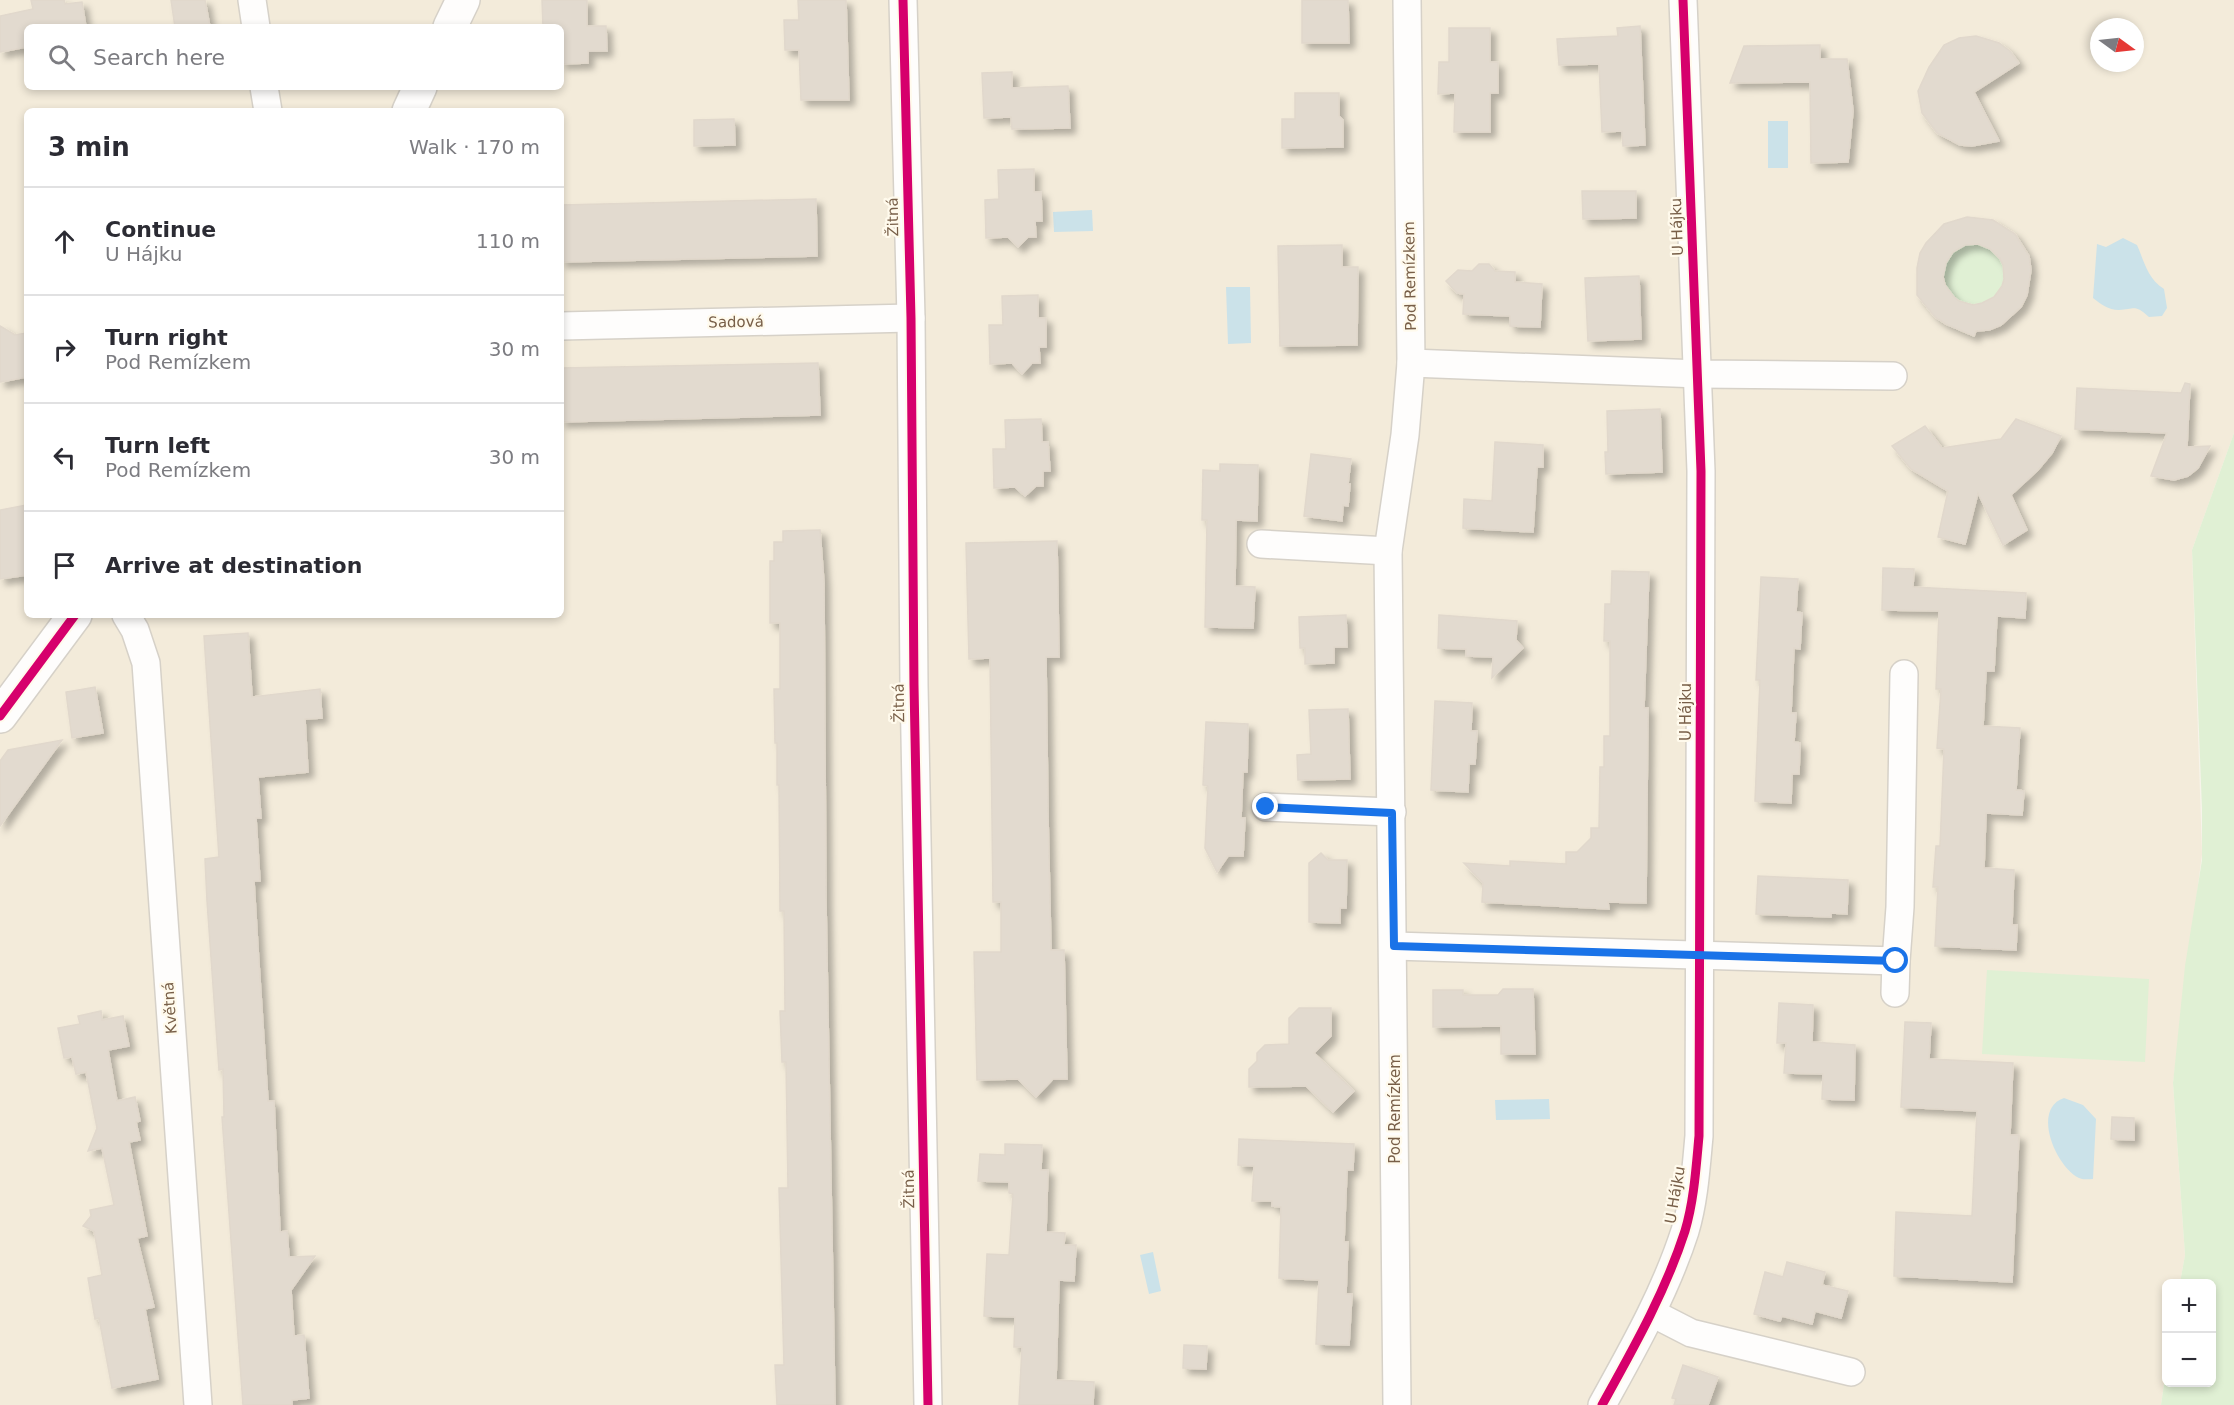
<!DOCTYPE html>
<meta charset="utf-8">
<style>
body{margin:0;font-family:"DejaVu Sans",sans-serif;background:#f2f2f3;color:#2b2b33}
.controls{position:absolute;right:18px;bottom:18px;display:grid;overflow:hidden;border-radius:9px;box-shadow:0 3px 9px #0003}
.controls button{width:54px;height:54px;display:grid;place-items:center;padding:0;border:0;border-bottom:2px solid #e1e1e2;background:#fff;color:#2b2b33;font:30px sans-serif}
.compass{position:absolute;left:2090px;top:18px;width:54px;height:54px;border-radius:50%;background:#fff;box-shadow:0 3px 9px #0003;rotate:105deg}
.stop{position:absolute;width:18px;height:18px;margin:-14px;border:4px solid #1a73e8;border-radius:50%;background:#fff}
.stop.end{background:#1a73e8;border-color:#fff;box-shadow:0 2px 6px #0008}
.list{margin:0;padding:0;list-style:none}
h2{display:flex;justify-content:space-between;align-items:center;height:78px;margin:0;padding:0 24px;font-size:26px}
h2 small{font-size:20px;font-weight:400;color:#7c7c81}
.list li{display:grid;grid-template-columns:39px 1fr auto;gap:18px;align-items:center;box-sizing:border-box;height:108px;padding:0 24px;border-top:2px solid #e1e1e2}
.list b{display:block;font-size:22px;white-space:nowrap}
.list p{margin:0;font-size:20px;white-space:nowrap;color:#7c7c81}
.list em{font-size:20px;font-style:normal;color:#7c7c81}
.icon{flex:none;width:33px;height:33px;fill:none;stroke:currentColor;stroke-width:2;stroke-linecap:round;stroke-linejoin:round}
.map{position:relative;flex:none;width:2234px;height:1405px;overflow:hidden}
.search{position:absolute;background:#fff;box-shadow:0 3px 9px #0003;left:24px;top:24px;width:540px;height:66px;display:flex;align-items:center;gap:15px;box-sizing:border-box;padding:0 21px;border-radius:9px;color:#7c7c81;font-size:22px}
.panel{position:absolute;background:#fff;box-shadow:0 3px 9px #0003;left:24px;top:108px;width:540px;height:510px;border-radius:9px}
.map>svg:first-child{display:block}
</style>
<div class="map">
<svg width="2234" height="1405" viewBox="0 0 2234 1405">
<defs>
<filter id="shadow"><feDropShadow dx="5.5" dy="5.5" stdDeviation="3" flood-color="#0004"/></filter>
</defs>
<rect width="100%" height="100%" fill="#f7f4ea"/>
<path fill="#f3ebda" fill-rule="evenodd" d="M0,0H2234V433L2192,550L2202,854L2173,1083L2185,1255L2180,1283L2166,1284V1370L2161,1405H0ZM27,27H561V87H27ZM2099,27H2135V63H2099ZM27,111H561V615H27Z"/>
<g fill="#e0f0d4">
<circle cx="1974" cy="274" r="30"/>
<polygon points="2234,433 2234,1405 2161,1405 2166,1370 2166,1382 2212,1382 2212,1284 2180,1283 2185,1255 2173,1083 2185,966 2202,860 2202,809 2192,550"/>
<polygon points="1987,970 2149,979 2145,1062 1982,1054"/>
</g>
<g fill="#cbe2e9">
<rect x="1768" y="121" width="20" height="47"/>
<polygon points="1092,210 1093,231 1054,232 1053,212"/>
<path d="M2123,238L2137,245C2145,263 2147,278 2164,289L2167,308L2162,316L2149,317C2135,304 2135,309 2119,310C2108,310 2101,304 2093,298L2097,244L2106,247Z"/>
<polygon points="1226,287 1250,287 1251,343 1228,344"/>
<path d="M2064,1098L2083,1105L2096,1119L2093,1179C2088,1179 2083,1180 2079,1178C2056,1167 2031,1109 2064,1098Z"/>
<polygon points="1549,1099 1550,1119 1496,1120 1495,1100"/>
<polygon points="1153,1252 1161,1291 1149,1294 1140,1255"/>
</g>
<g fill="#e2dacf" stroke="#e1d8cc" stroke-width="1.5" fill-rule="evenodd" filter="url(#shadow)">
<polygon points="31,0 64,0 65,4 82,2 86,27 27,27 27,47 0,52 0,16 33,9"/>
<polygon points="171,0 205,0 210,27 175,27"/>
<polygon points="542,0 587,0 587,26 606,26 607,51 588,51 588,63 561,64 561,27 543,27"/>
<polygon points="798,0 846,0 849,100 801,100 799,50 785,50 784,20 799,20"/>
<polygon points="1302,0 1348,0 1349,43 1302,43"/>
<polygon points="1640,26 1645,145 1623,146 1622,131 1602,132 1599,64 1559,65 1557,39 1618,36 1617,28"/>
<polygon points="1449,28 1490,28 1490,62 1498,62 1498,93 1490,93 1490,132 1454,132 1455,93 1438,94 1439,62 1449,62"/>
<polygon points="1976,36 1999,43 2010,51 2019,63 1974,92 1999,141 1972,146 1960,145 1937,133 1922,113 1918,91 1929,67 1944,45 1959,38"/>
<polygon points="1820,45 1820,59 1847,59 1853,111 1848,162 1811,163 1810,82 1730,83 1744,46"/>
<polygon points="1012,72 1012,88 1068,86 1070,128 1012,129 1011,117 984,118 982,73"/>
<polygon points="1295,93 1339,93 1339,116 1343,120 1343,147 1282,148 1282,119 1295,119"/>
<polygon points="734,119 735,145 694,146 694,120"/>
<polygon points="1034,169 1034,192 1041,192 1042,221 1035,221 1036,237 1028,237 1018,247 1008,237 986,238 985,200 999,199 998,170"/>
<polygon points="1582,191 1636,191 1636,218 1583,219"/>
<polygon points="816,199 817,256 561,262 561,205"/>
<path d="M1967,217L1993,220L2015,234L2029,256L2031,270L2027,295L2021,307L2001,325L1989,330L1976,331L1974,336L1946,324L1935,317L1917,295V268L1920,253L1926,243L1944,224ZM1978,244L1990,249L2000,259L2003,265L2004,279L2002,286L1994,297L1982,303L1973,305L1959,301L1954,297L1945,285L1943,277L1946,263L1953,252L1965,245Z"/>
<polygon points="1342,245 1342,267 1358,267 1357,345 1280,346 1278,246"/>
<polygon points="1479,264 1489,264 1495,271 1515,272 1515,282 1542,284 1540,327 1510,326 1510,316 1463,314 1464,294 1457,293 1446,281 1458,270 1472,271"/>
<polygon points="1639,276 1641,339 1588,341 1585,278"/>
<polygon points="1038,295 1038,318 1046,318 1046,347 1039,347 1040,363 1032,363 1022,374 1012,363 990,364 989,325 1003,325 1002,296"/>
<polygon points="0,326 15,335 27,333 27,377 0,382"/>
<polygon points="818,363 820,415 561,422 561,368"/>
<polygon points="2185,383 2190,384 2187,447 2210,446 2198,468 2188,476 2174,480 2151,476 2167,433 2075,429 2077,388 2181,393"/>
<polygon points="1660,409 1662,472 1606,474 1605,452 1608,452 1607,411"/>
<polygon points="1041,419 1042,442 1048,442 1050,471 1043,471 1043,486 1036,486 1025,496 1015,487 994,488 993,449 1006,449 1005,420"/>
<polygon points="2016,419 2061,436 2052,453 2038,470 2011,495 2027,530 2003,545 1978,493 1965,544 1938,537 1948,491 1911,469 1892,446 1925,426 1942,448 2001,439"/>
<polygon points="1495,442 1543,445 1543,467 1537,467 1533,532 1463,528 1464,499 1492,501"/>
<polygon points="1311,454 1351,459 1348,484 1350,484 1348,506 1343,505 1342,521 1304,516"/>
<polygon points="1220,464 1258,465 1257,521 1236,520 1235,586 1255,587 1253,628 1205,627 1207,520 1202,520 1203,470 1220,471"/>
<polygon points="27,505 27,575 0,579 0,510"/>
<polygon points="820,530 824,583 826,901 835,1405 777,1405 775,1365 784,1365 779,1188 788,1188 786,1062 782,1062 780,1011 785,1011 784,911 780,911 779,785 777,785 777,743 775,743 774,689 780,689 780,623 770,623 770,561 774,561 774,542 783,542 783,531"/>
<polygon points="1057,541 1059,657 1046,657 1048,815 1051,950 1064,950 1067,1079 1053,1079 1036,1097 1018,1079 977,1080 974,952 1001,952 1001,902 993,902 990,658 969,659 966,543"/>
<polygon points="1883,568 1914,569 1913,587 2026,593 2025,618 1997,616 1994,671 1986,671 1983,726 2020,728 2016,790 2024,791 2022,815 1986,813 1984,868 2014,870 2012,925 2017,925 2016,950 1935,946 1938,887 1933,887 1936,846 1940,846 1944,749 1937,748 1941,689 1936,689 1939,611 1882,610"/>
<polygon points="1612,571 1649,572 1644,708 1648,708 1646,903 1608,902 1609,909 1482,902 1483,883 1464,863 1510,866 1510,861 1566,864 1566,852 1577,852 1591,838 1591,828 1599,828 1600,767 1604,767 1604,736 1610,736 1610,641 1604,641 1605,604 1611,604"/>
<polygon points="1761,577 1798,579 1796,612 1802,613 1800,649 1794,648 1791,713 1796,713 1794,742 1800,743 1799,774 1792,774 1791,803 1755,801 1760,680 1756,680"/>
<polygon points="1346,615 1347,647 1334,647 1334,663 1305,664 1305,648 1300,648 1299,617"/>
<polygon points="1439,615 1517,621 1516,640 1523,648 1492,678 1493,657 1466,656 1466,649 1438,648"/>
<polygon points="248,633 252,697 320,689 322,718 305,719 308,772 258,777 261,818 256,818 260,881 254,881 258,948 268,1101 274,1101 280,1232 287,1231 289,1257 315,1256 291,1290 294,1336 304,1335 309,1398 292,1400 292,1405 243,1405 222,1117 224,1117 223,1069 219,1070 207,901 205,859 219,857 204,636"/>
<polygon points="95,687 103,733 72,738 66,692"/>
<polygon points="1435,701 1472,703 1471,731 1477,731 1475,764 1469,764 1468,792 1431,790"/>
<polygon points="1348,709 1350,779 1298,780 1297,755 1311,754 1309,710"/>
<polygon points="1206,722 1248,724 1247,772 1243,772 1241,818 1245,818 1243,856 1228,856 1217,872 1205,848 1208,786 1203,785"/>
<polygon points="62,740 0,826 0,761 8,750"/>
<polygon points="1321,853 1328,860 1347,860 1346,908 1340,908 1340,923 1309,922 1309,863"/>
<polygon points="1758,876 1848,880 1847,914 1831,913 1831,917 1756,914"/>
<polygon points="1503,989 1533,989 1535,1054 1501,1054 1501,1026 1433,1027 1433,990 1463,990 1463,995 1498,995"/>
<polygon points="1779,1003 1813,1005 1812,1042 1855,1045 1854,1100 1822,1099 1823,1074 1784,1073 1786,1043 1777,1043"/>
<polygon points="1299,1008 1331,1008 1331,1036 1314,1053 1354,1091 1333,1112 1306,1086 1249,1087 1249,1069 1257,1061 1257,1053 1265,1045 1289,1044 1289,1018"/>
<polygon points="101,1011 102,1020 123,1016 129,1046 108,1050 117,1101 135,1097 140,1121 136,1122 140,1140 129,1142 147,1236 137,1238 154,1307 145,1309 158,1379 112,1388 99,1318 95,1319 88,1278 102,1275 94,1231 83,1226 91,1216 90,1210 114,1205 102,1148 88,1151 97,1128 86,1072 76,1074 72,1057 64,1058 58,1028 80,1024 78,1016"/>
<polygon points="1905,1022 1931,1023 1929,1059 2013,1063 2010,1135 2019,1135 2012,1282 1894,1276 1896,1212 1972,1216 1977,1111 1901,1107"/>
<polygon points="2112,1117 2134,1118 2134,1140 2111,1139"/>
<polygon points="1239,1139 1354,1144 1353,1170 1347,1170 1344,1242 1348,1242 1346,1294 1352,1294 1349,1345 1316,1344 1319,1280 1279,1278 1281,1207 1272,1206 1272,1201 1252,1201 1254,1166 1238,1165"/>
<polygon points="1005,1144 1042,1145 1041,1170 1048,1170 1046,1232 1065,1233 1064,1245 1076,1245 1074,1281 1059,1280 1056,1380 1094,1382 1093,1405 1019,1405 1022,1347 1014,1347 1015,1317 984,1316 987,1254 1009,1255 1013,1194 1009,1193 1009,1182 978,1181 980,1154 1005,1155"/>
<polygon points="1787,1262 1825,1272 1822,1285 1848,1291 1841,1318 1815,1311 1812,1324 1782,1316 1780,1321 1754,1314 1765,1272 1783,1277"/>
<polygon points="1184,1345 1207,1346 1206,1369 1183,1368"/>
<polygon points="1683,1365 1718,1377 1708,1405 1674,1405 1676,1399 1672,1398"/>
</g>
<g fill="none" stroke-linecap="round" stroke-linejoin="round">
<defs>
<g id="minor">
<polyline points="252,0 256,27"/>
<polyline points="903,0 911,318 914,685 928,1405"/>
<polyline points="264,87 268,111"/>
<polyline points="561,326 911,318"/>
<polyline points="1411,363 1699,374 1893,376"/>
<polyline points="1261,544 1388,551"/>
<polyline points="126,615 135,630 146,663 198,1405"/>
<polyline points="1266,807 1392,812"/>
<polyline points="1394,946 1896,961 1900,907 1904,674"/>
<polyline points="1895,993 1896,961"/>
<polyline points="1652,1313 1691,1333 1851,1372"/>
<polyline points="1397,1405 1388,551 1405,435 1411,363 1407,0"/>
<path d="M1602,1405C1633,1349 1665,1293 1685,1231C1694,1201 1696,1168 1699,1136L1701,471L1683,0"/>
</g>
<g id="tertiary">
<polyline points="450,27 463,0"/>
<polyline points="409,111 420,87"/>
<polyline points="0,716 75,615"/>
</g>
</defs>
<use href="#minor" stroke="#d6d1c8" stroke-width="30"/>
<use href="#tertiary" stroke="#d6d1c8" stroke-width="36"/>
<use href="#minor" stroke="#fefdfc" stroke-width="27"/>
<use href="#tertiary" stroke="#fefdfc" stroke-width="33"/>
<defs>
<g id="cycleway">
<polyline points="903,0 911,318 914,685 928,1405"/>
<polyline points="0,716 75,615"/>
<path d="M1602,1405C1633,1349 1665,1293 1685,1231C1694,1201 1696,1168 1699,1136L1701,471L1683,0"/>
</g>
</defs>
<use href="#cycleway" stroke="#fffaec" stroke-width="13"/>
<use href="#cycleway" stroke="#d6006c" stroke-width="9"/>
</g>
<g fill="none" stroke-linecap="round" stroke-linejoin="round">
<polyline stroke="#1a73e8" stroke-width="8" points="1266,807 1392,813 1394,946 1896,961"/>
</g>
<g text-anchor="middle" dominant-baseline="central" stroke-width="4.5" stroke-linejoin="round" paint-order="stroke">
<g font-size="15" fill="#785f48" stroke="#fffaec">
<text transform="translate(893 217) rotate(-91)">Žitná</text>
<text transform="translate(1677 227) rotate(-92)">U Hájku</text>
<text transform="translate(1410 276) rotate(-91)">Pod Remízkem</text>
<text transform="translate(736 322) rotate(-1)">Sadová</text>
<text transform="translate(899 703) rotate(-91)">Žitná</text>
<text transform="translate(1686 712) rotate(-90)">U Hájku</text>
<text transform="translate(170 1008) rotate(-94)">Květná</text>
<text transform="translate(1395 1109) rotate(-90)">Pod Remízkem</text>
<text transform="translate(909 1189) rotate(-91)">Žitná</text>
<text transform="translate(1675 1195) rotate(-80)">U Hájku</text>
</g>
</g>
</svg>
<div class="controls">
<button>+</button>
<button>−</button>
</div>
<svg class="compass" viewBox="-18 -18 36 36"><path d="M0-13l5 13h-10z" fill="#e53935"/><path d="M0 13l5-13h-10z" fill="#7c7c81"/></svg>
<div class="stop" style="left:1896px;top:961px"></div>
<div class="stop end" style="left:1266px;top:807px"></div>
<div class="search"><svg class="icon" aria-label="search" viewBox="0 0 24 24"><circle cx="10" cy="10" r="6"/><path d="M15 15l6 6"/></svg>Search here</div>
<section class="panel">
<h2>3 min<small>Walk · 170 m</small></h2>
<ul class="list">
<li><svg class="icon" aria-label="ahead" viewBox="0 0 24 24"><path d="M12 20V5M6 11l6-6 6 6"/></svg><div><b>Continue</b><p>U Hájku</p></div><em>110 m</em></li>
<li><svg class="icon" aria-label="right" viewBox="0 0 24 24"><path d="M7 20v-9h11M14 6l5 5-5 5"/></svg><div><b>Turn right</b><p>Pod Remízkem</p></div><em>30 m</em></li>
<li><svg class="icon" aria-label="left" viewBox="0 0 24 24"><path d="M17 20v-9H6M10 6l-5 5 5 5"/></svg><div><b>Turn left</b><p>Pod Remízkem</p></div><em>30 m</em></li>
<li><svg class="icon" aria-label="arrive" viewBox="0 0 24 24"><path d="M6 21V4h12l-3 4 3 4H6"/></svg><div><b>Arrive at destination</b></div></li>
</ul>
</section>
</div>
